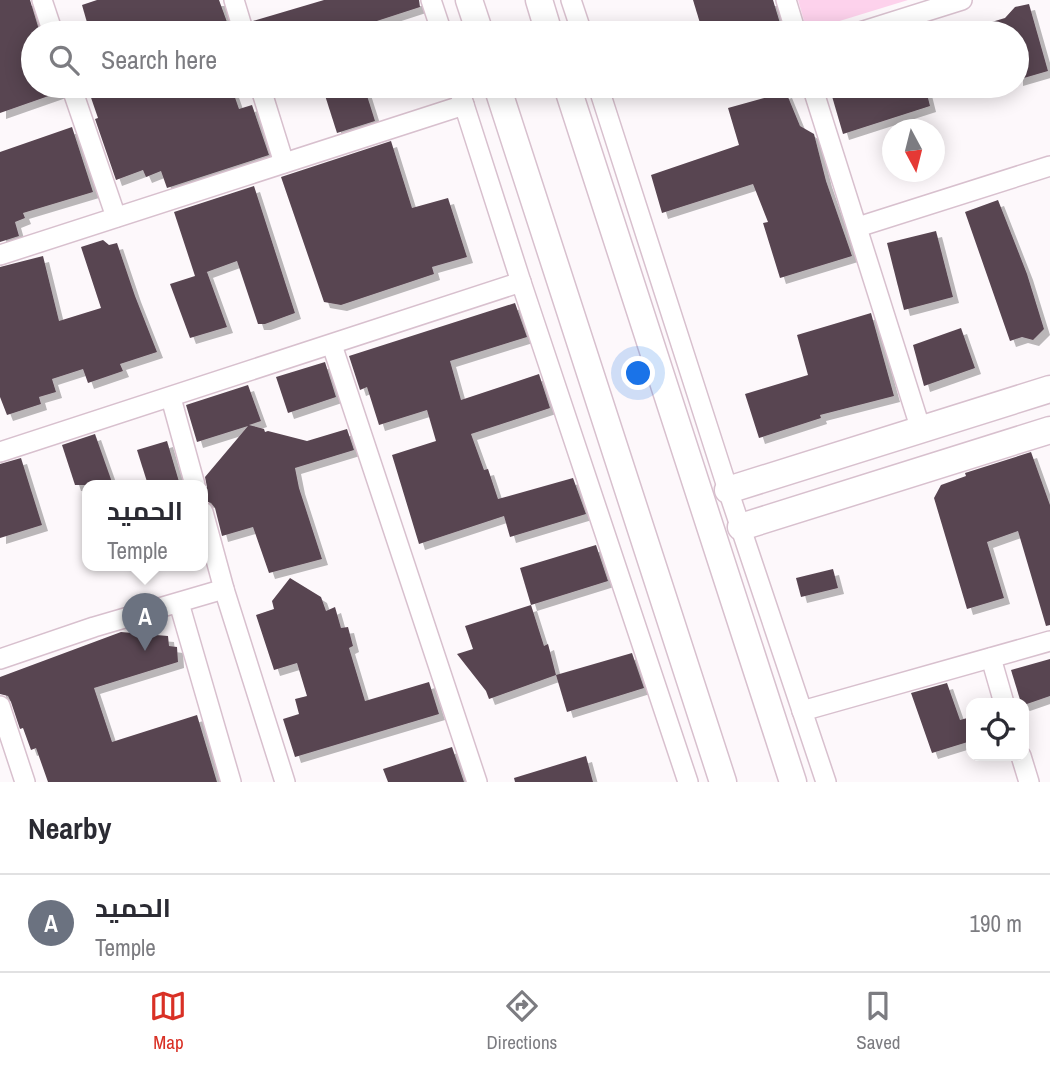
<!DOCTYPE html>
<meta charset="utf-8">
<style>
body{margin:0;font-family:"Archivo Narrow",Cairo,sans-serif;background:#f7f7f7;color:#2b2b33}
.controls{position:absolute;right:21px;bottom:21px;display:grid;overflow:hidden;border-radius:14px;box-shadow:0 4px 18px #0003}
.controls button{width:63px;height:63px;display:grid;place-items:center;padding:0;border:0;border-bottom:2px solid #e1e1e2;background:#fff;color:#2b2b33;font:35px sans-serif}
.compass{position:absolute;left:882px;top:119px;width:63px;height:63px;border-radius:50%;background:#fff;box-shadow:0 4px 18px #0003;rotate:173deg}
.you{position:absolute;left:639px;top:374px;width:24px;height:24px;margin:-18px;border:5px solid #fff;border-radius:50%;background:#1a73e8;box-shadow:0 0 0 10px #1a73e833}
.badge{display:grid;place-items:center;width:46px;height:46px;border-radius:50%;background:#d93025;color:#fff;font-size:23px;font-weight:700}
.pin{position:absolute;translate:-50% -58px;filter:drop-shadow(0 2px 4px #0008)}
.pin::after{content:'';position:absolute;top:37px;width:24px;height:21px;background:inherit;clip-path:polygon(0 0,100% 0,50% 100%)}
.popup{position:absolute;left:82px;top:480px;width:126px;height:91px;box-sizing:border-box;display:grid;place-content:center;border-radius:14px;background:#fff;filter:drop-shadow(0 2px 5px #0005);font-size:23px;white-space:nowrap;color:#7c7c81}
.popup b{font-size:26px;color:#2b2b33}
.popup::after{content:'';position:absolute;left:50%;top:100%;margin-left:-14px;border:14px solid transparent;border-top-color:#fff}
.list{margin:0;padding:0;list-style:none}
h2{display:flex;justify-content:space-between;align-items:center;height:91px;margin:0;padding:0 28px;font-size:30px}
h2 small{font-size:23px;font-weight:400;color:#7c7c81}
.list li{display:grid;grid-template-columns:46px 1fr auto;gap:21px;align-items:center;box-sizing:border-box;height:98px;padding:0 28px;border-top:2px solid #e1e1e2}
.list b{display:block;font-size:26px;white-space:nowrap}
.list p{margin:0;font-size:23px;white-space:nowrap;color:#7c7c81}
.list em{font-size:23px;font-style:normal;color:#7c7c81}
.icon{flex:none;width:38px;height:38px;fill:none;stroke:currentColor;stroke-width:2;stroke-linecap:round;stroke-linejoin:round}
.map{position:relative;flex:none;width:1050px;height:782px;overflow:hidden}
.search{position:absolute;background:#fff;box-shadow:0 4px 18px #0003;left:21px;right:21px;top:21px;height:77px;display:flex;align-items:center;gap:18px;box-sizing:border-box;padding:0 24px;border-radius:38px;color:#7c7c81;font-size:26px}
.sheet{height:189px;background:#fff}
nav{display:flex;justify-content:space-around;align-items:center;box-sizing:border-box;height:98px;border-top:2px solid #e1e1e2;background:#fff;font-size:19px;color:#7c7c81}
nav a{display:grid;justify-items:center;gap:4px}
nav .on{color:#d93025}
.map>svg:first-child{display:block}
</style>
<div class="map">
<svg width="1050" height="782" viewBox="0 0 1050 782">
<defs>
<filter id="shadow"><feDropShadow dx="6" dy="6" stdDeviation="0" flood-color="#0004"/></filter>
</defs>
<rect width="100%" height="100%" fill="#fdf8fb"/>
<polygon fill="#fdd2ec" points="798,0 908,0 807,31"/>
<g fill="#594551" filter="url(#shadow)">
<polygon points="0,0 30,0 40,33 33,33 33,86 59,86 60,92 0,113"/>
<polygon points="97,0 219,0 231,33 90,33 82,5"/>
<polygon points="324,0 419,0 420,7 340,33 256,33 253,21"/>
<polygon points="693,0 773,0 783,33 703,33"/>
<polygon points="1029,4 1048,71 1017,80 1017,33 968,33 968,29 1005,18 1015,7"/>
<polygon points="87,86 231,86 239,109 252,105 269,155 167,188 161,171 146,177 143,170 116,180 95,119 98,118"/>
<polygon points="322,86 364,86 375,121 337,133"/>
<polygon points="829,86 925,86 930,106 843,134"/>
<polygon points="786,92 800,126 814,134 826,181 852,256 780,278 763,223 768,222 753,184 662,213 651,175 739,145 728,108"/>
<polygon points="72,127 93,192 23,213 25,218 15,222 19,236 0,242 0,152"/>
<polygon points="391,141 412,208 448,198 467,257 432,267 434,274 341,305 324,302 281,177"/>
<polygon points="254,186 295,313 265,324 258,324 237,261 204,273 207,272 227,327 190,338 170,284 195,276 174,212"/>
<polygon points="998,200 1027,274 1044,329 1033,340 1022,337 1010,341 965,212"/>
<polygon points="936,231 953,297 904,310 887,243"/>
<polygon points="103,240 109,245 117,243 135,296 157,352 120,364 123,371 88,383 83,369 52,379 56,392 39,397 41,404 7,415 0,397 0,267 43,256 59,321 101,308 81,247"/>
<polygon points="515,303 527,337 450,361 461,400 539,374 550,408 471,434 484,470 488,469 498,499 573,478 586,514 510,537 504,516 419,544 392,455 436,441 427,410 379,425 367,387 360,390 349,356"/>
<polygon points="871,313 894,396 820,415 821,418 759,438 745,394 808,375 797,335"/>
<polygon points="961,328 975,368 924,386 913,345"/>
<polygon points="325,362 336,397 288,413 276,377"/>
<polygon points="248,385 261,421 249,425 264,429 265,432 268,431 307,441 347,429 354,450 295,468 299,488 322,559 269,573 253,527 222,536 215,508 211,503 203,500 203,494 207,487 205,477 248,426 197,442 186,405"/>
<polygon points="95,434 113,485 75,485 62,445"/>
<polygon points="167,441 180,485 148,485 137,450"/>
<polygon points="1031,452 1050,505 1050,625 1046,626 1018,531 987,542 1004,598 967,609 934,498 941,485 966,476 965,473"/>
<polygon points="21,458 42,525 0,538 0,464"/>
<polygon points="596,545 608,581 531,605 520,568"/>
<polygon points="833,569 838,588 801,597 796,578"/>
<polygon points="290,578 321,597 326,611 335,607 341,628 348,627 353,646 349,648 365,701 429,682 439,714 295,757 283,719 299,714 295,699 307,696 297,663 274,670 256,615 274,609 272,601"/>
<polygon points="531,605 544,646 548,644 556,675 489,699 486,691 457,654 473,649 465,626"/>
<polygon points="121,632 168,636 169,646 177,647 178,662 94,688 112,742 197,715 217,782 48,782 36,748 31,750 23,728 20,729 11,702 8,696 0,694 0,677"/>
<polygon points="632,653 644,688 567,712 556,675"/>
<polygon points="1050,659 1050,696 1024,705 1021,703 1011,670"/>
<polygon points="947,683 960,720 971,717 971,741 932,753 911,693"/>
<polygon points="452,747 464,782 388,782 383,769"/>
<polygon points="586,756 593,782 515,782 514,778"/>
</g>
<g fill="none" stroke-linecap="round" stroke-linejoin="round">
<defs>
<g id="street">
<polyline points="42,0 53,33"/>
<polyline points="234,0 244,33"/>
<polyline points="431,0 442,33"/>
<polyline points="571,0 582,33"/>
<polyline points="786,0 796,33"/>
<polyline points="857,33 962,0"/>
<polyline points="71,86 116,217"/>
<polyline points="260,86 284,163"/>
<polyline points="458,86 521,282 688,782"/>
<polyline points="598,86 728,490 826,782"/>
<polyline points="812,86 921,430"/>
<polyline points="858,227 1050,166"/>
<polyline points="0,255 464,105"/>
<polyline points="332,345 477,782"/>
<polyline points="171,398 195,485"/>
<polyline points="0,452 521,282"/>
<polyline points="203,512 224,589 285,782"/>
<polyline points="179,603 231,782"/>
<polyline points="991,658 1004,703"/>
<polyline points="0,659 94,627 224,589"/>
<polyline points="0,706 25,782"/>
<polyline points="802,711 1050,641"/>
<polyline points="1021,756 1029,782"/>
</g>
<g id="secondary">
<polyline points="469,0 480,33"/>
<polyline points="539,0 549,33"/>
<polyline points="497,86 723,782"/>
<polyline points="567,86 793,782"/>
<polyline points="728,490 1050,389"/>
<polyline points="741,527 1050,430"/>
</g>
</defs>
<use href="#street" stroke="#d8c0ce" stroke-width="22"/>
<use href="#secondary" stroke="#d8c0ce" stroke-width="29"/>
<use href="#street" stroke="#fff" stroke-width="19"/>
<use href="#secondary" stroke="#fff" stroke-width="26"/>
</g>
</svg>
<div class="controls">
<button><svg class="icon" aria-label="locate" viewBox="0 0 24 24"><circle cx="12" cy="12" r="6"/><path d="M12 2v4M12 18v4M2 12h4M18 12h4"/></svg></button>
</div>
<svg class="compass" viewBox="-18 -18 36 36"><path d="M0-13l5 13h-10z" fill="#e53935"/><path d="M0 13l5-13h-10z" fill="#7c7c81"/></svg>
<div class="you"></div>
<div class="pin badge" style="left:145px;top:651px;background:#6b7280">A</div>
<div class="popup"><b>الحميد</b>Temple</div>
<div class="search"><svg class="icon" aria-label="search" viewBox="0 0 24 24"><circle cx="10" cy="10" r="6"/><path d="M15 15l6 6"/></svg>Search here</div>
</div>
<section class="sheet">
<h2>Nearby<small></small></h2>
<ul class="list">
<li><span class="badge" style="background:#6b7280">A</span><div><b>الحميد</b><p>Temple</p></div><em>190 m</em></li>
</ul>
</section>
<nav>
<a class="on"><svg class="icon" aria-label="map" viewBox="0 0 24 24"><path d="M3 6l6-2 6 2 6-2v14l-6 2-6-2-6 2zM9 4v14M15 6v14"/></svg>Map</a>
<a><svg class="icon" aria-label="directions" viewBox="0 0 24 24"><path d="M12 3l9 9-9 9-9-9zM9 14v-3h6M13 9l2 2-2 2"/></svg>Directions</a>
<a><svg class="icon" aria-label="saved" viewBox="0 0 24 24"><path d="M7 4h10v16l-5-4-5 4z"/></svg>Saved</a>
</nav>
